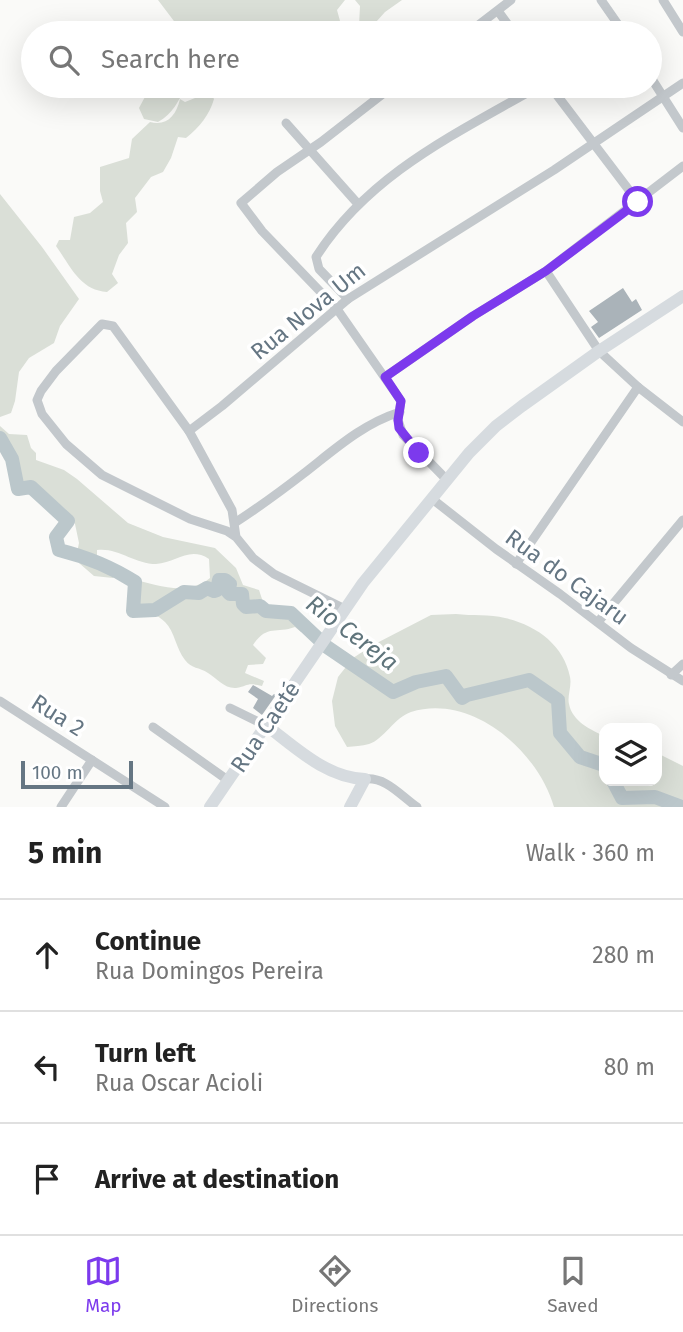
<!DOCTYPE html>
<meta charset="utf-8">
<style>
body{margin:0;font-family:"Fira Sans",sans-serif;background:#f6f6f6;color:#222}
.controls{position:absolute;right:21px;bottom:21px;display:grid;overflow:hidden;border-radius:14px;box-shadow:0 7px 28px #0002}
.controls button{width:63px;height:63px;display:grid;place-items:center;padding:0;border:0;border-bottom:2px solid #e0e0e0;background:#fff;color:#222;font:35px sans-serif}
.scale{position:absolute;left:21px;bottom:18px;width:112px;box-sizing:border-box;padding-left:7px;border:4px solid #657683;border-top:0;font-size:19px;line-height:24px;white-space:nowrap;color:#657683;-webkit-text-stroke:5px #fff;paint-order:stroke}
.stop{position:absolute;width:21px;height:21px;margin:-16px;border:5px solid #7c3aed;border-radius:50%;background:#fff}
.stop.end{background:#7c3aed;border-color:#fff;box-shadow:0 2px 7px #0008}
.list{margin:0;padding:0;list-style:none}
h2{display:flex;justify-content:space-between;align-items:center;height:91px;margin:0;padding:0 28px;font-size:30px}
h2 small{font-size:23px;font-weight:400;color:#767676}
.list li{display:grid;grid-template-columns:46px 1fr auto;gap:21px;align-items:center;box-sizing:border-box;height:112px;padding:0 28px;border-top:2px solid #e0e0e0}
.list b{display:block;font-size:26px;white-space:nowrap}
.list p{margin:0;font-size:23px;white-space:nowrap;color:#767676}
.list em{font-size:23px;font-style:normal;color:#767676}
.icon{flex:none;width:38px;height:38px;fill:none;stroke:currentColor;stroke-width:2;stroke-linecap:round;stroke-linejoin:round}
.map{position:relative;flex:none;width:683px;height:807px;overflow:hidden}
.search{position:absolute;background:#fff;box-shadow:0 7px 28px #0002;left:21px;right:21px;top:21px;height:77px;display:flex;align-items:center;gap:18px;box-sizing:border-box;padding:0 24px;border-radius:38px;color:#767676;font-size:26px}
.sheet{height:427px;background:#fff}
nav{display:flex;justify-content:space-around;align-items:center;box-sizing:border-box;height:98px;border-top:2px solid #e0e0e0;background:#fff;font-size:19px;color:#767676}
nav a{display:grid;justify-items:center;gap:4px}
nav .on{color:#7c3aed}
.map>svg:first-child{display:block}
</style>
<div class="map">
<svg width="683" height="807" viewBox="0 0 683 807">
<rect width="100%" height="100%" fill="#fafaf8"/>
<g fill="#dadfd7">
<path d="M158,0H345L337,10L340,21C329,28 290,37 277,33C268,30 263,23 252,24C236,24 237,30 227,33C218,36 194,33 183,33Z"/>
<polygon points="355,0 402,0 385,12 367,32 359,26 360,6"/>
<path d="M132,86H187C178,101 173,114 158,122L144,119L139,108L146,95Z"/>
<path d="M210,92L214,99C210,114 199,128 186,138L178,137L171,158L163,172L151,177L135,198L137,212L126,223L128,243L119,255L112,274L118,283L107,292C80,290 71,267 56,246L59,240H70L74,217L90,213L103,202L100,191V167L129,158L132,139L150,122C167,126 176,116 180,99L185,102Z"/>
<polygon points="0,194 42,247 79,299 60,326 54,343 29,358 19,372 15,401 11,413 0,417"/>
<path d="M0,426L9,434L27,435L31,448L36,453V460L64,470L77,479L128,523L163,537L215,548L236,568L243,585L259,590L264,605L277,610H292L307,627L308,632H301L295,627C276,634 267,624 253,645L266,658L263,664L248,665L245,673L264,681L262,686C246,682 249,686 236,688C225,689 216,678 208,673C199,667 192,669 185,660C176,649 175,632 165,622C147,604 119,615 132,579C158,585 186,597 210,578L209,559C189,546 176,563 156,564C135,564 117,547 97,550V557L111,567L116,575L113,578L94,576L79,563L76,557L79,543L75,524L65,509L40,488L17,482L9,471L5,458L0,437Z"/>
<path d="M456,614C472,616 490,614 505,618C536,625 564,645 570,677C572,686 567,696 569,704C572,721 591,730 604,736V781H657V753L683,766V807H554C538,751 472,693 411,712C395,717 383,740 369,744C362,746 354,746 347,747L335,726L332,701L338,677L353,658L373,645L431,615Z"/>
</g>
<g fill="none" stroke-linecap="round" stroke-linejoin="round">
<g stroke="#bbc7cb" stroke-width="14">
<path d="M0,438L12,459L18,489L31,487L68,521L56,537L59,550C87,557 110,566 135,582L133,611L155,610L184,592L199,593L207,588L214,591L217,590L219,580H225L230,584L228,592L230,594H242L243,604L246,607L260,606L266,611L291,613L327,647L393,692L416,682L446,676L462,698L467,695L529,680L558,700L560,733L580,757L604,765"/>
<polyline points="613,781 622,798 655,797 682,807"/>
</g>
</g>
<g fill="#aab3b9">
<polygon points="623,288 632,302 636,299 642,310 599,338 591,327 598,322 589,311"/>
<polygon points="253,685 272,696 274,694 276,695 262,715 253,708 258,699 248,692"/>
</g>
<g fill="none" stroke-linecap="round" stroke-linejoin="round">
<g stroke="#c3c8cc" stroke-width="9">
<polyline points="601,0 624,33"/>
<polyline points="663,0 683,32"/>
<polyline points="498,11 514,33"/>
<polyline points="468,33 511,0"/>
<polyline points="650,76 683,128"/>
<polyline points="393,86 321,142 277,172 241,203 262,231 337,309 401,401 398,420 403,435 446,479"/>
<polyline points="550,86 638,202"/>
<polyline points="286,123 358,204"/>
<polyline points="546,271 599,351 638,387 683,422"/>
<path d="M348,299L319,269L316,257C370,173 456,134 539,86"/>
<polyline points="385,377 473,316 546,271 683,166"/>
<polyline points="189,431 222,406 348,299 554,170 683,83"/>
<polyline points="431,498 496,549 560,594 631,648 683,681"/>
<path d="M236,522C259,507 281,491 303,474C334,450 362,424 400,412"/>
<polyline points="236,537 232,510 189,431 113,326 102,324 56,371 41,391 37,400 42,414 66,444 102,475 190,519 227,531 236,537 253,558 274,574 345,609"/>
<polyline points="516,564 638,387"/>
<polyline points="598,622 683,520"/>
<polyline points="671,675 683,664"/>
<polyline points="0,701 165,807"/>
<polyline points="230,708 267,726"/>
<polyline points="153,727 229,781"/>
<path d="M365,779C386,777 400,795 417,807"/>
<polyline points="61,807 92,760"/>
</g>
<g stroke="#d6dbdf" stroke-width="12">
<path d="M267,726C296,748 327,778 365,779L350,807"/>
<polyline points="210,807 363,583 469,453 496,426 522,406 599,351 683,296"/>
</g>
</g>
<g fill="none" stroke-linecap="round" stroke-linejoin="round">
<polyline stroke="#7c3aed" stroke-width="9" points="419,453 399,428 398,420 401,401 385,377 473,316 546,271 638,202"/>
</g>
<g text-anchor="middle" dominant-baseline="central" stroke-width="7" stroke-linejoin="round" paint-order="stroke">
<g font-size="23" fill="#657683" stroke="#fff">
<text transform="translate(308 311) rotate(-39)">Rua Nova Um</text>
<text transform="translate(567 577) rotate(36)">Rua do Cajaru</text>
<text transform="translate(58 715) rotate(32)">Rua 2</text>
<text transform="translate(265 727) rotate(-56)">Rua Caeté</text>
</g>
<g font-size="24" font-style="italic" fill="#60757c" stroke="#fff">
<text transform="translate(352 633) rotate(37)">Rio Cereja</text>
</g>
</g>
</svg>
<div class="controls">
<button><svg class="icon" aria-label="layers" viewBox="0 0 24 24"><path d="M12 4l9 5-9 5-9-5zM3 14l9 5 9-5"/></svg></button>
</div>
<div class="scale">100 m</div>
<div class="stop" style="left:638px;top:202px"></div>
<div class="stop end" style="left:419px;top:453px"></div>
<div class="search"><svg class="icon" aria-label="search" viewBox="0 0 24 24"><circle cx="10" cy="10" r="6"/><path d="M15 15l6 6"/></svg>Search here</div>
</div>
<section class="sheet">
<h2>5 min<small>Walk · 360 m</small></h2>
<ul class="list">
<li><svg class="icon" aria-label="ahead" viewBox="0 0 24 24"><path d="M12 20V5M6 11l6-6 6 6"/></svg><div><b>Continue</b><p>Rua Domingos Pereira</p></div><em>280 m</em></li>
<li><svg class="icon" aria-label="left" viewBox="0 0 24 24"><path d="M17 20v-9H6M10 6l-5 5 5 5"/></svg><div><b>Turn left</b><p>Rua Oscar Acioli</p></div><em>80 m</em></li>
<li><svg class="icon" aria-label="arrive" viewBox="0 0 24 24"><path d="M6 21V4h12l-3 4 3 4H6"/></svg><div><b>Arrive at destination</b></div></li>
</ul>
</section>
<nav>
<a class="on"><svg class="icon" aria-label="map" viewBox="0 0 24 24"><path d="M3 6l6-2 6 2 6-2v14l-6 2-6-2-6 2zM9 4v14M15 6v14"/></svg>Map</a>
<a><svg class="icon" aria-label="directions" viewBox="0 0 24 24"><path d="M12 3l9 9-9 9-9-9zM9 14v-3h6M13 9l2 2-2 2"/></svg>Directions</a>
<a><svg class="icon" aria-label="saved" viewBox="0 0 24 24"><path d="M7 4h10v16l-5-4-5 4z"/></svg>Saved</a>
</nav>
